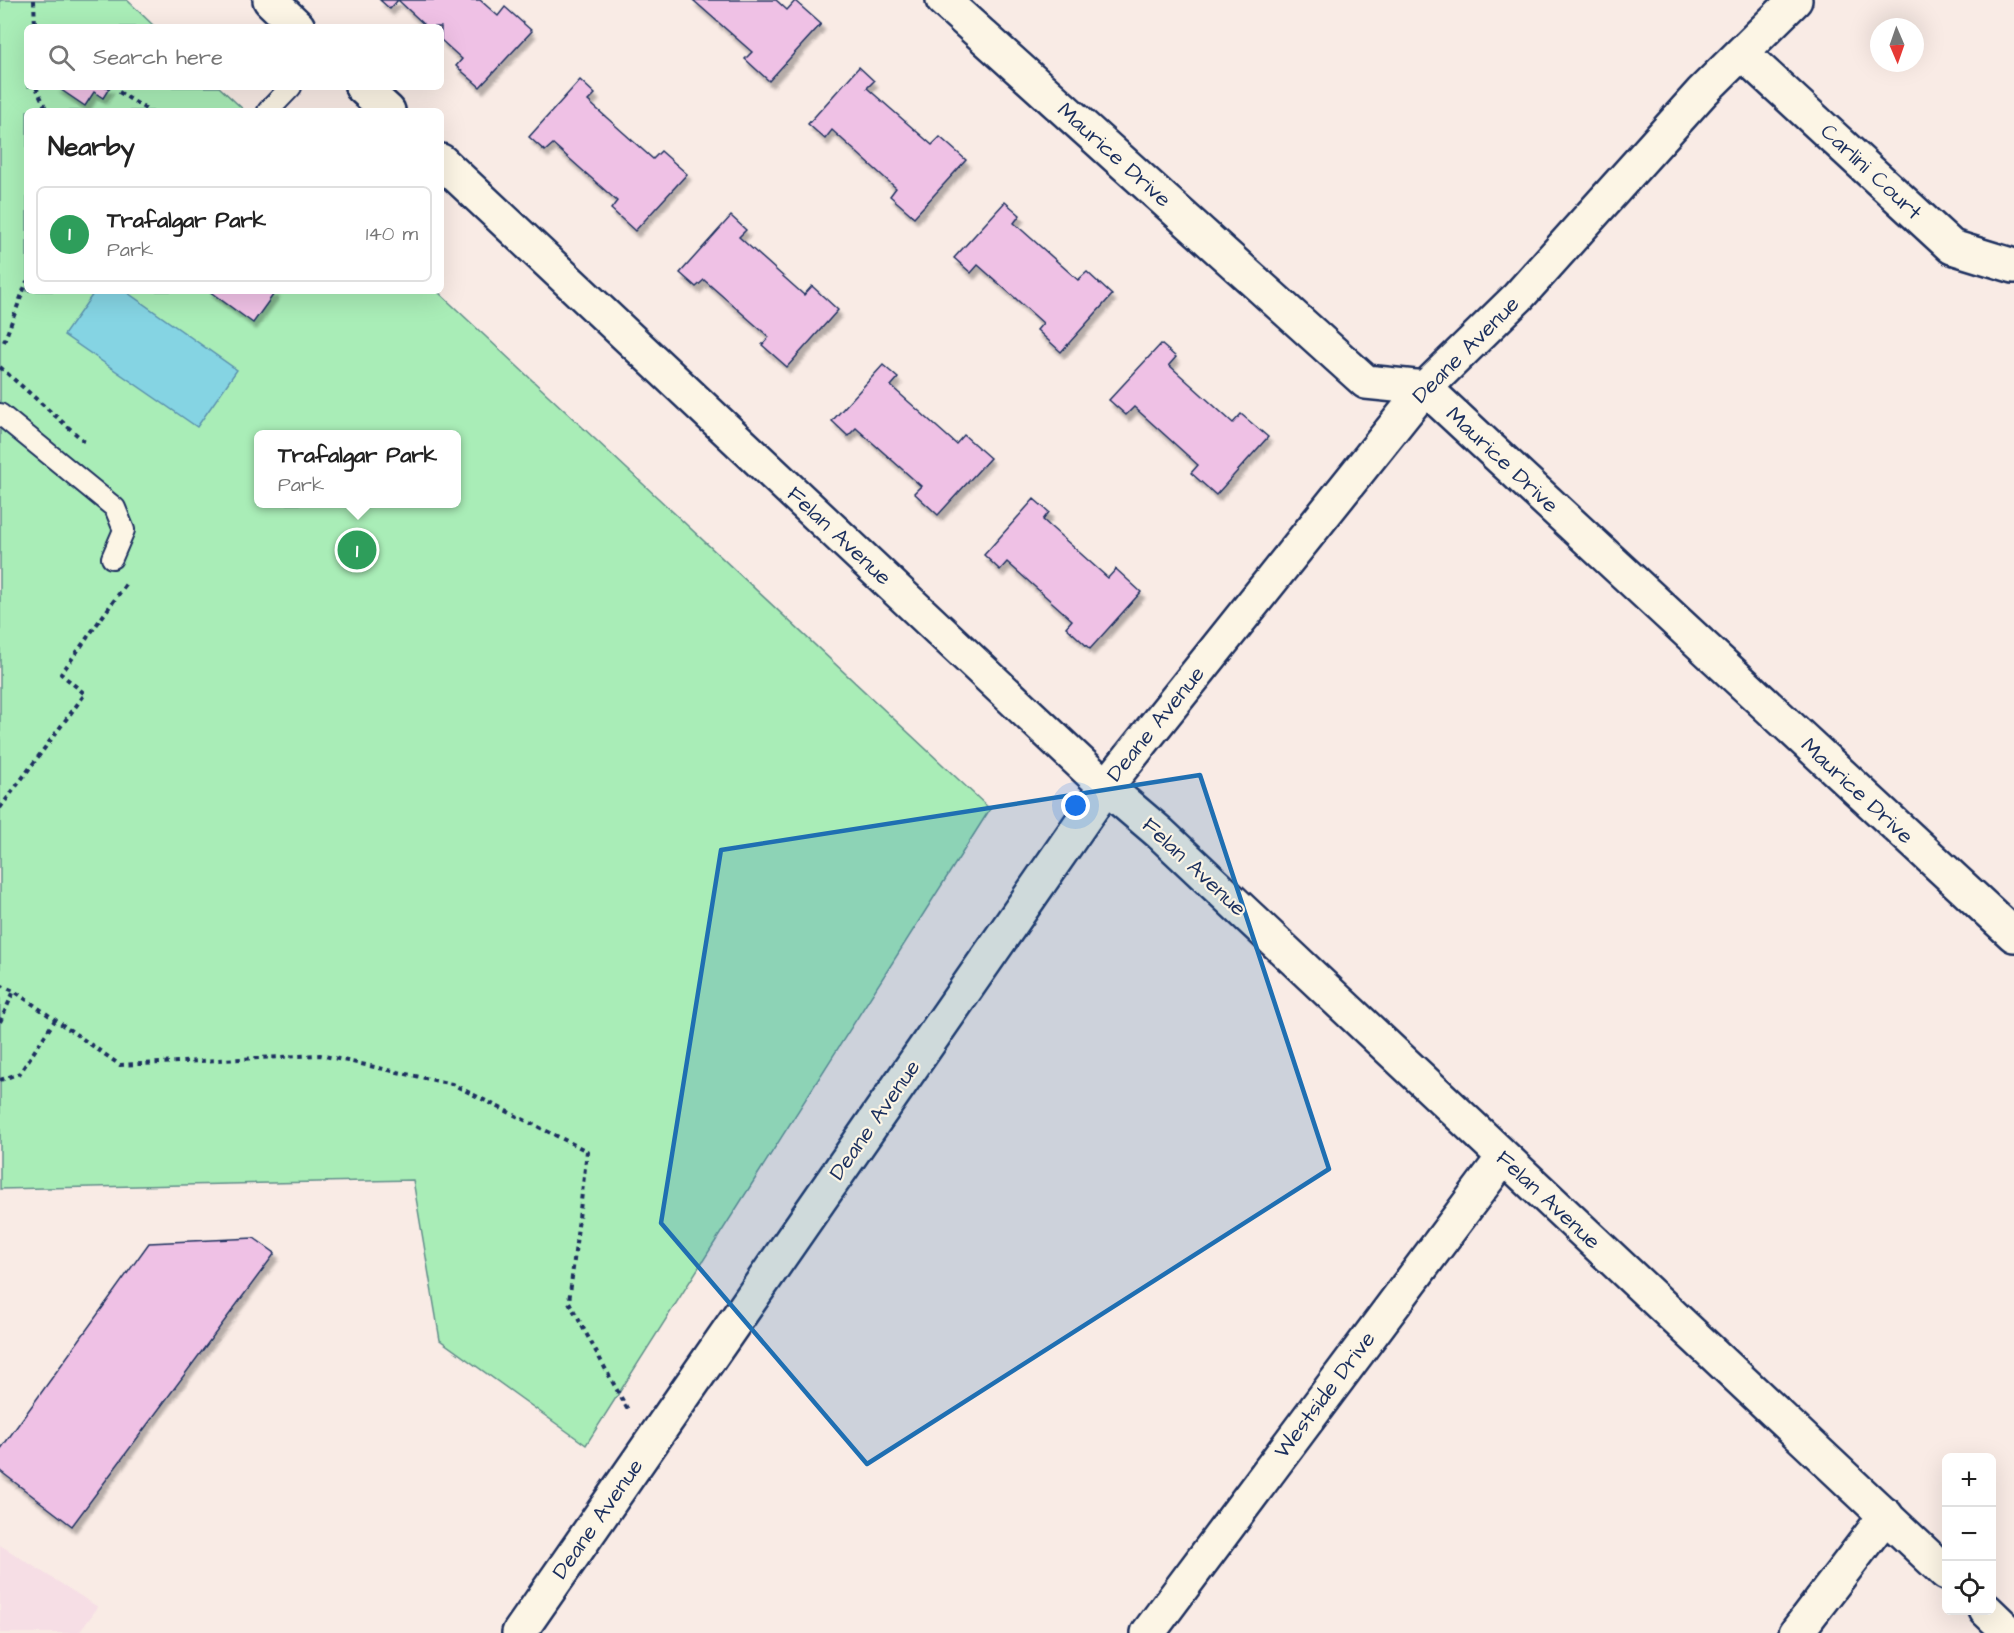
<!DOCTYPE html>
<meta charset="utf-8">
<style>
body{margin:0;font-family:"Architects Daughter",sans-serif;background:#f2f2f2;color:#222}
.controls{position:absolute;right:18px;bottom:18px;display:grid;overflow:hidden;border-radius:9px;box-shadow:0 6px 24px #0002}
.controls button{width:54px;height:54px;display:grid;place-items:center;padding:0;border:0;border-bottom:2px solid #e0e0e0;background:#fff;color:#222;font:30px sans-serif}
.compass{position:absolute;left:1870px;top:18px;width:54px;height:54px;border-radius:50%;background:#fff;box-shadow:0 6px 24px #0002;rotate:178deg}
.you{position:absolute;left:1076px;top:806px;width:21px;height:21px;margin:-15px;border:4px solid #fff;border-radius:50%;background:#1a73e8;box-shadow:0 0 0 9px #1a73e833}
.badge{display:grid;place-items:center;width:39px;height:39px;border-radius:50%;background:#1f6fb2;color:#fff;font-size:20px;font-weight:700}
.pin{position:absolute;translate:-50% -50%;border:3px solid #fff;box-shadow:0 2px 6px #0006}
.popup{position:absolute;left:254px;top:430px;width:207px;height:78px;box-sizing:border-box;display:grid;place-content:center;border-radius:9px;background:#fff;filter:drop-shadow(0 2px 4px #0005);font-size:20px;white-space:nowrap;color:#767676}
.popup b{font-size:22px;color:#222}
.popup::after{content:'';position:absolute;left:50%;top:100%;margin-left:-12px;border:12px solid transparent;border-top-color:#fff}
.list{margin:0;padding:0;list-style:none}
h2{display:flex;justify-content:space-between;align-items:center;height:78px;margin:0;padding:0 24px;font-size:26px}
h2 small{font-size:20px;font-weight:400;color:#767676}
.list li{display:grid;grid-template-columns:39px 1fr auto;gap:18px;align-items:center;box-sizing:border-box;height:96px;margin:0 12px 12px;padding:0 12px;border:2px solid #e0e0e0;border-radius:9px}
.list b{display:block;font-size:22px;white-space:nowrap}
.list p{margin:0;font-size:20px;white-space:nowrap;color:#767676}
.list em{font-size:20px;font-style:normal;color:#767676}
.icon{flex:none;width:33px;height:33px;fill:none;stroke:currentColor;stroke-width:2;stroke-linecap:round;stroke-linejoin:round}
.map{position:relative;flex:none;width:2014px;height:1633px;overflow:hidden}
.search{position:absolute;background:#fff;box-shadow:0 6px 24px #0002;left:24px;top:24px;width:420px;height:66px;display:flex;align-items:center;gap:15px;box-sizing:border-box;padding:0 21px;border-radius:9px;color:#767676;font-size:22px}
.panel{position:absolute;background:#fff;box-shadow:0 6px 24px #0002;left:24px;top:108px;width:420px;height:186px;border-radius:9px}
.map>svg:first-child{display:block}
</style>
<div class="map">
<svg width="2014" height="1633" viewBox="0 0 2014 1633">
<defs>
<filter id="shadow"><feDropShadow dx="3.5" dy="6" stdDeviation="1.5" flood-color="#0004"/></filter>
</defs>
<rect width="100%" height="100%" fill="#f9ebe5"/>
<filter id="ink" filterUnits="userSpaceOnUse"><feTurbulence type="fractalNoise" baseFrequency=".0167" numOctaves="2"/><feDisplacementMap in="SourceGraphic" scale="12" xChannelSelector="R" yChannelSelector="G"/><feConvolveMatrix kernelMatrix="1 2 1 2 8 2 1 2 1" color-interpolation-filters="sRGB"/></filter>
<g filter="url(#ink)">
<polygon fill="#f6dee5" points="0,1545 98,1607 79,1633 0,1633"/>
<path fill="#a9edb7" stroke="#628e8a" stroke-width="1.5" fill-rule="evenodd" d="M0,0H127L155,27H27V87H219L245,111H27V291H437L990,809L586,1445L440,1340L413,1180L0,1189ZM258,434H456V504H258Z"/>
<polygon fill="#85d4e3" stroke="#5b92ae" stroke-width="1.5" points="95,291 125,291 237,370 197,427 64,335"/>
<g fill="#efc1e5" stroke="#1b2f5e" stroke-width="1.5" filter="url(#shadow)">
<polygon points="380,0 480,0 498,16 505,7 532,31 480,87 456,66 462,59 441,40 441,27 427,27 398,0 390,9"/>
<polygon points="693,0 776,0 787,10 795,1 821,24 769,81 745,59 752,52"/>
<polygon points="859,67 874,81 867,88 932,145 940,137 966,160 914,217 890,196 896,188 832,130 825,139 808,124"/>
<polygon points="580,80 595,94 588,101 653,159 661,151 687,174 635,231 611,209 617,201 553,144 545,151 529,137"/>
<polygon points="57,87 110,87 103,98 94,92 85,106"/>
<polygon points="1005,202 1020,215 1014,223 1078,280 1087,272 1112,295 1061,352 1037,330 1043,323 978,265 971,273 954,258"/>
<polygon points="731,216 746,230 739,237 804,295 812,286 838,310 787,367 762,345 769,337 704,280 696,287 680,273"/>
<polygon points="209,291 276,291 253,323"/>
<polygon points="1161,344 1176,357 1169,365 1233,423 1241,414 1268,437 1216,495 1191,473 1198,465 1134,407 1126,415 1109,400"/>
<polygon points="883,365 898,378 891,386 956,444 964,435 990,458 938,515 914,493 921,486 856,428 848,436 832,421"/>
<polygon points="1034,499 1049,512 1043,520 1108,578 1116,569 1141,592 1090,649 1066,627 1072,620 1007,562 1000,570 984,555"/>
<polygon points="254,1238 275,1253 72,1526 0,1471 0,1450 149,1243"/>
</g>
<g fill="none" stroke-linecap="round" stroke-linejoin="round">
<defs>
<g id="lane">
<polyline points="268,111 291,87"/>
<polyline points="0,414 115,508 124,530 112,558"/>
</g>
<g id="street">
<polyline points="270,0 298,27"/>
<polyline points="943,0 1366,382 1425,388 2014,935"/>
<polyline points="1742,53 1952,247 2014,266"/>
<polyline points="362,87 388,111"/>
<polyline points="441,161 1106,787 1160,833 1946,1573"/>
<polyline points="1986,1610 2010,1633"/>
<polyline points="519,1633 1106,787 1425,388 1518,297 1702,92 1795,0"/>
<polyline points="1148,1633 1503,1158"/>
<polyline points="1796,1633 1886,1515"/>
</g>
</defs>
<use href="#lane" stroke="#1b2f5e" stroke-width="24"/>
<use href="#street" stroke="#1b2f5e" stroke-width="38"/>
<g stroke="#1b2f5e" stroke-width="4" stroke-dasharray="4.5 4.5" stroke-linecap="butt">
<polyline points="34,0 35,27"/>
<polyline points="36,87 47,111"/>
<polyline points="119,92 149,111"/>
<polyline points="4,342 27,281"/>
<polyline points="0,367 85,442"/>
<polyline points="0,808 85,694 61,674 126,584"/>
<polyline points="0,985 14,991 120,1065 320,1055 452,1084 587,1151 569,1302 629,1412"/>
<polyline points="0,1022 14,991"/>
<polyline points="0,1080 20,1073 55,1020"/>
</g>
<use href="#lane" stroke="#fcf5e5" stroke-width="20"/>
<use href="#street" stroke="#fcf5e5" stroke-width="33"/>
</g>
</g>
<path fill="#1f6fb2" fill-opacity="0.2" stroke="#1f6fb2" stroke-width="4.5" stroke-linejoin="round" d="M1200,775L1329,1169L867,1464L661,1223L721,850Z"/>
<g text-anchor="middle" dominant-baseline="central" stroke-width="4.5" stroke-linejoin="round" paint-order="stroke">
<g font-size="22" fill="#1b2f5e" stroke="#fcf5e5">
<text transform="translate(1114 155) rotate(42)">Maurice Drive</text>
<text transform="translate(1871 172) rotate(43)">Carlini Court</text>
<text transform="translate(1466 350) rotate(-45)">Deane Avenue</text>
<text transform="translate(1502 460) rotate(43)">Maurice Drive</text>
<text transform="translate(839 536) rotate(43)">Felan Avenue</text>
<text transform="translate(1156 724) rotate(-51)">Deane Avenue</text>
<text transform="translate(1857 791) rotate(43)">Maurice Drive</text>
<text transform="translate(1194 867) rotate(43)">Felan Avenue</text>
<text transform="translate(875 1120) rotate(-55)">Deane Avenue</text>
<text transform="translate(1548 1200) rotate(43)">Felan Avenue</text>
<text transform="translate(1325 1395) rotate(-53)">Westside Drive</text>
<text transform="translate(598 1519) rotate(-55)">Deane Avenue</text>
</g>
</g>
</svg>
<div class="controls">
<button>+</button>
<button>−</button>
<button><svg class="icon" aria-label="locate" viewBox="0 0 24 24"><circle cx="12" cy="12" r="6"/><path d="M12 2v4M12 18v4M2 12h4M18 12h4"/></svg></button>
</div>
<svg class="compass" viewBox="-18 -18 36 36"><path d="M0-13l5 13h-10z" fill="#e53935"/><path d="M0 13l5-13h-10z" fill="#767676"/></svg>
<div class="you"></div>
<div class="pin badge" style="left:357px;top:550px;background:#2e9e5b">1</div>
<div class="popup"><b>Trafalgar Park</b>Park</div>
<div class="search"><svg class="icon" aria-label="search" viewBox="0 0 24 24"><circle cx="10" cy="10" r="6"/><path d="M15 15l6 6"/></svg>Search here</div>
<section class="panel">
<h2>Nearby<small></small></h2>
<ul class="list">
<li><span class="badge" style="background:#2e9e5b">1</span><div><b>Trafalgar Park</b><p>Park</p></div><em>140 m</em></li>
</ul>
</section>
</div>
